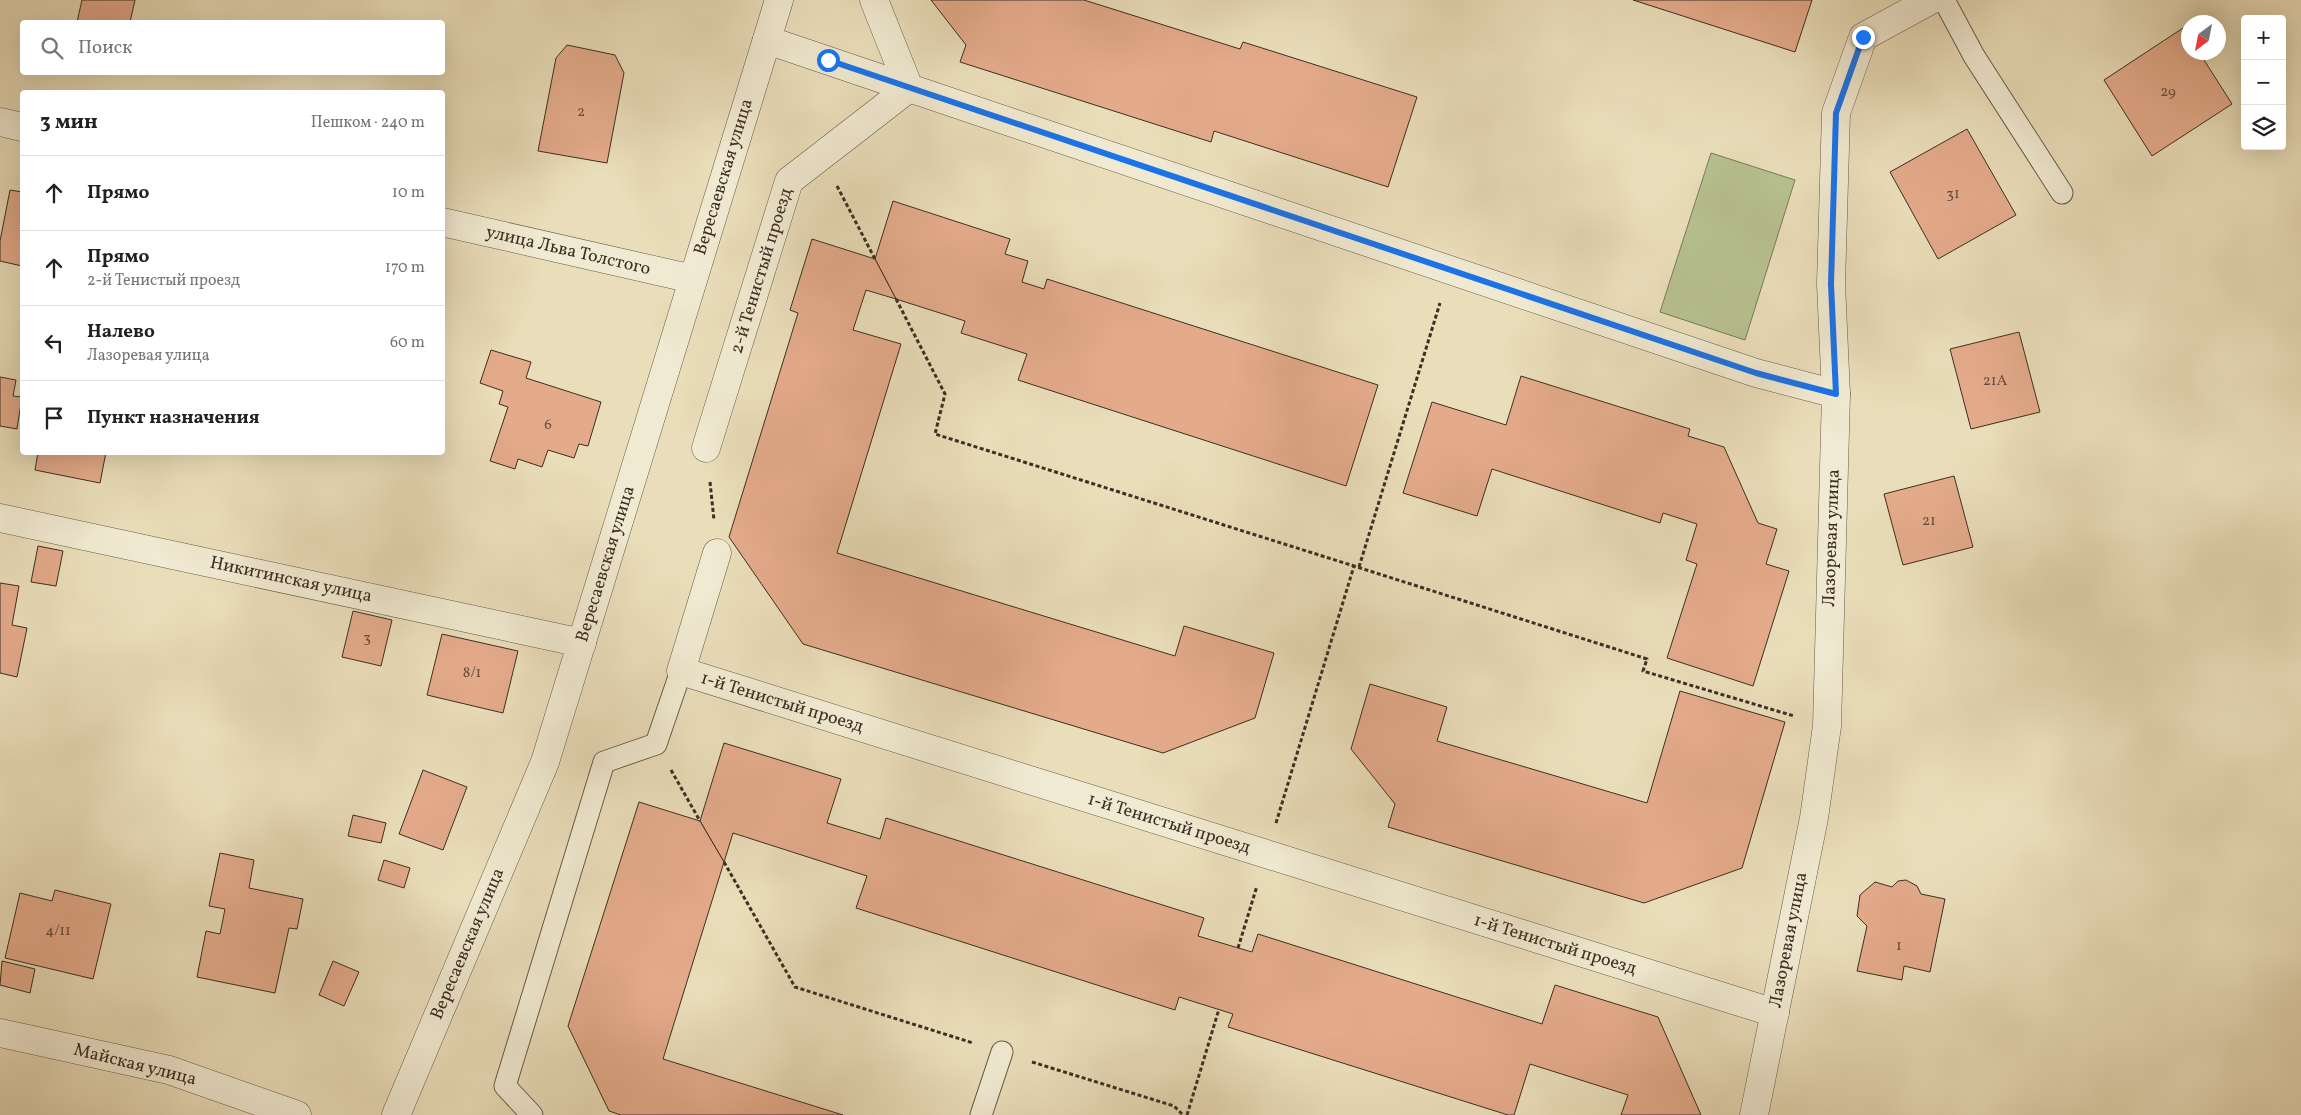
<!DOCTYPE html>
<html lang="ru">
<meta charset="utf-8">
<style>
body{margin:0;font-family:Vollkorn,serif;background:#f2f2f2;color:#202124}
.controls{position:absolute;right:15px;top:15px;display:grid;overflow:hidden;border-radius:5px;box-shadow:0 5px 20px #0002}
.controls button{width:45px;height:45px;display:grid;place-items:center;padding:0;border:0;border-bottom:1px solid #e0e0e0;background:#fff;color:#202124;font:25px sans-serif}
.compass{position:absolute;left:2181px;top:15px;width:45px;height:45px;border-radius:50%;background:#fff;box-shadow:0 5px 20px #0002;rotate:212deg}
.stop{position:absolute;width:15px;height:15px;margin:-11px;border:4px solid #1a73e8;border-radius:50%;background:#fff}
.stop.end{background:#1a73e8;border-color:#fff;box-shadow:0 1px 5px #0008}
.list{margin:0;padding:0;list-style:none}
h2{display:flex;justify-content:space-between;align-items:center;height:65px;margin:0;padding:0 20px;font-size:21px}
h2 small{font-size:16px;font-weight:400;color:#757577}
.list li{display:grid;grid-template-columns:32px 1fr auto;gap:15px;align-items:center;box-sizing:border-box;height:75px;padding:0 20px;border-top:1px solid #e0e0e0}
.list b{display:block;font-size:19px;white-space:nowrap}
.list p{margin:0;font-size:16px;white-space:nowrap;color:#757577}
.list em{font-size:16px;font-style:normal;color:#757577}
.icon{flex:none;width:28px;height:28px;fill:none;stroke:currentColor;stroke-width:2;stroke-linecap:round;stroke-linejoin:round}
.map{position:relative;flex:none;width:2301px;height:1115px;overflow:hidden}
.search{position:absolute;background:#fff;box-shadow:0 5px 20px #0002;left:20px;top:20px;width:425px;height:55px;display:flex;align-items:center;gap:12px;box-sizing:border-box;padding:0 18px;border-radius:5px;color:#757577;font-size:19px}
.panel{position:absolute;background:#fff;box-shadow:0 5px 20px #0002;left:20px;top:90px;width:425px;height:365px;border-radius:5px}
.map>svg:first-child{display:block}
</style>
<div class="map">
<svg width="2301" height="1115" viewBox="0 0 2301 1115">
<rect width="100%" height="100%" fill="#eadeba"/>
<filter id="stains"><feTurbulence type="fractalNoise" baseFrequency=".004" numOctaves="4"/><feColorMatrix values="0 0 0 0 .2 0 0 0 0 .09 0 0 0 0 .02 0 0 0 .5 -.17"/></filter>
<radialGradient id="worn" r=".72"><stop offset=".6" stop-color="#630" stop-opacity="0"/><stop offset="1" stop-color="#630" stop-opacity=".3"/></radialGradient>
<polygon fill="#b7c190" stroke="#7a785a" points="1711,153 1795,180 1745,340 1660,312"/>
<g fill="#e4ab8b" stroke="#3d2e24">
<polygon points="82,0 135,0 130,22 77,22"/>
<polygon points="931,0 1084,0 1240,49 1243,42 1417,97 1388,187 1214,131 1211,142 960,62 966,45"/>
<polygon points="1633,0 1812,0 1795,52"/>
<polygon points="2183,28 2188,37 2188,52 2199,52 2232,104 2152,156 2104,80"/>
<polygon points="567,45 615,55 624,73 607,163 538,151 556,58"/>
<polygon points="1967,129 2016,215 1938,259 1890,172"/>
<polygon points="10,190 22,192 22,266 0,261 0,241"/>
<polygon points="893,201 1010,239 1005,254 1028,261 1022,282 1044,289 1047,279 1378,385 1346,486 1018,380 1027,354 961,333 965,321 896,299 875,259"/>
<polygon points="812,239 875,259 896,299 866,290 853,330 901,344 837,553 1175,656 1184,626 1274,653 1255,718 1163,753 803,644 729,537 798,313 790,310"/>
<polygon points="2019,332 2040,412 1971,429 1950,349"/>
<polygon points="491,350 531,362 526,378 601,402 588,446 579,444 574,458 548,450 542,467 518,459 515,469 490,461 508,407 499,404 503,391 480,383"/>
<polygon points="1521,376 1690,429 1688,436 1724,447 1758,523 1777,529 1766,564 1789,571 1753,686 1667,658 1697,564 1686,560 1697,524 1663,513 1660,523 1492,469 1477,516 1403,493 1432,402 1506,425"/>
<polygon points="0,377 16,380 13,396 22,397 17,429 0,426"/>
<polygon points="38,452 106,452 100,483 35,470"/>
<polygon points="1954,476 1973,547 1903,565 1884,494"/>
<polygon points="38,546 63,551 56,586 31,582"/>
<polygon points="0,583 19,586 12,625 27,628 17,677 0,673"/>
<polygon points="353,611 392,620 381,666 342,657"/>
<polygon points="442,634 518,651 503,713 427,695"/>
<polygon points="1370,684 1447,707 1437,741 1647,803 1680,691 1785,722 1742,868 1644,903 1388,827 1395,804 1351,749"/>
<polygon points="724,743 841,779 827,823 880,839 886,818 1204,918 1198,936 1252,952 1258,934 1542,1024 1555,985 1658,1017 1701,1115 1621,1115 1628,1095 1530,1064 1514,1115 1508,1115 1228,1027 1233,1014 1179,997 1175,1010 856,908 867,876 733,833 724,862 700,821"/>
<polygon points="423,770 467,787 443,850 399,834"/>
<polygon points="639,802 700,821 724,862 663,1059 843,1115 621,1115 609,1111 568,1026"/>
<polygon points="353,815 386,823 381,843 348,836"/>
<polygon points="220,853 254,860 249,888 303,899 297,929 289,928 275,993 197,977 206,931 220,934 225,909 209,906"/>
<polygon points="384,860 410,868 404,888 378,880"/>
<polygon points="1906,880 1917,886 1921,894 1945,899 1930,972 1904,966 1902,980 1857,971 1867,926 1857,916 1860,895 1875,882 1892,887 1898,881"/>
<polygon points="55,890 111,904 93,979 5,958 20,893 52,901"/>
<polygon points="2,961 35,969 30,993 0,985"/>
<polygon points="333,961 359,972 344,1006 319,995"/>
</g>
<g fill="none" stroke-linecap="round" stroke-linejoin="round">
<defs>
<g id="service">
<polyline points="1944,0 1974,56 2062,193"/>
<polyline points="532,1115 505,1086 604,762 656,744 681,671"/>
<polyline points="981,1115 1002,1052"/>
</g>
<g id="minor">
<polyline points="874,0 909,88 1756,373 1836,394"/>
<polyline points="767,40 909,88"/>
<polyline points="0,122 22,127"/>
<polyline points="442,222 693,279"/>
<polyline points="706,448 789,181 909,88"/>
<polyline points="0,518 582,643"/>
<polyline points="717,553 681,671 1775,1013"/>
<polyline points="0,1033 169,1070 297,1115"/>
<polyline points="396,1115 545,762 779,0"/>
<polyline points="1754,1115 1814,818 1827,726 1836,394 1831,284 1836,113 1863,37 1931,0"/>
</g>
</defs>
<use href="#service" stroke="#685a4a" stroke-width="23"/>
<use href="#minor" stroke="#685a4a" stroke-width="29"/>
<g stroke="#3d2e24" stroke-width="3" stroke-dasharray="4 2.5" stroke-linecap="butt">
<polyline points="837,186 875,259"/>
<polyline points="896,299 945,394 935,434 1354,566"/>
<polyline points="710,482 714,520"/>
<polyline points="1359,567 1440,303"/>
<polyline points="671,770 700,821"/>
<polyline points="1276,823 1354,566 1647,659 1643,671 1794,716"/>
<polyline points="724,862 795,987 973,1043"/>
<polyline points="1238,948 1257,886"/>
<polyline points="1032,1062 1174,1106 1183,1115"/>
<polyline points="1187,1115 1219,1009"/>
</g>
<use href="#service" stroke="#f1ead2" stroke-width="21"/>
<use href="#minor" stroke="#f1ead2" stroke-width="28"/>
</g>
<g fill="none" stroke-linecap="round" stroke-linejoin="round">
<polyline stroke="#1a73e8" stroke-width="6" points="828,60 1756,373 1836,394 1831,284 1836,113 1863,37"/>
</g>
<g text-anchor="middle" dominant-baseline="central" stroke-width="4" stroke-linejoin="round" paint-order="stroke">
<g font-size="15" fill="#674d3e">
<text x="2168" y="92">29</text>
<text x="581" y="112">2</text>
<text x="1953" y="194">31</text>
<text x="1995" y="381">21А</text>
<text x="548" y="425">6</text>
<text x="1929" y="521">21</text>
<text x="367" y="638">3</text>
<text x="472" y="673">8/1</text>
<text x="58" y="931">4/11</text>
<text x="1899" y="946">1</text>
</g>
<g font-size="18" fill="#3d2e24" stroke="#f1ead2">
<text transform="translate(724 177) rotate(-73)">Вересаевская улица</text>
<text transform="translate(568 251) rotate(13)">улица Льва Толстого</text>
<text transform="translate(762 271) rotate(-73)">2-й Тенистый проезд</text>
<text transform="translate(1832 538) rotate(-88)">Лазоревая улица</text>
<text transform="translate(606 564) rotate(-73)">Вересаевская улица</text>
<text transform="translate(291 580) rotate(12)">Никитинская улица</text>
<text transform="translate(782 703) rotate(17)">1-й Тенистый проезд</text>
<text transform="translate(1169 824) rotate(17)">1-й Тенистый проезд</text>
<text transform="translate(1789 940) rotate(-79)">Лазоревая улица</text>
<text transform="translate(468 944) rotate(-67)">Вересаевская улица</text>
<text transform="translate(1555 945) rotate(17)">1-й Тенистый проезд</text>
<text transform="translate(135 1065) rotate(14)">Майская улица</text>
</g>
</g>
<rect width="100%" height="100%" filter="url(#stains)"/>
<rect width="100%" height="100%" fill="url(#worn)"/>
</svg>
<div class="controls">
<button>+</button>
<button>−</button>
<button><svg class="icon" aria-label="layers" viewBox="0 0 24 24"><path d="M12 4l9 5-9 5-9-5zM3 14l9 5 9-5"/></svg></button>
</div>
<svg class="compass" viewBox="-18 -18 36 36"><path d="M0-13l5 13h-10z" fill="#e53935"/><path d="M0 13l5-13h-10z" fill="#757577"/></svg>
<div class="stop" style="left:828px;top:60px"></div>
<div class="stop end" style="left:1863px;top:37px"></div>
<div class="search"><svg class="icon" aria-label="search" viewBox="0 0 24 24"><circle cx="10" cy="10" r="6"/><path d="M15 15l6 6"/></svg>Поиск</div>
<section class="panel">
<h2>3 мин<small>Пешком · 240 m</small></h2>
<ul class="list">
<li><svg class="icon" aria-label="ahead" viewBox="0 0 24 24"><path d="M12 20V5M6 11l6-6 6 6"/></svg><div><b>Прямо</b></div><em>10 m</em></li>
<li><svg class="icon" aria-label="ahead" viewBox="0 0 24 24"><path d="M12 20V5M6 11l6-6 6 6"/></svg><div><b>Прямо</b><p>2-й Тенистый проезд</p></div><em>170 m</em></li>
<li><svg class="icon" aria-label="left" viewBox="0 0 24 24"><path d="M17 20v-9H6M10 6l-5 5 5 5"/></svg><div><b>Налево</b><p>Лазоревая улица</p></div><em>60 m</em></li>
<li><svg class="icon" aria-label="arrive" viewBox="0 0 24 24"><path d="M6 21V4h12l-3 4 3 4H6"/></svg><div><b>Пункт назначения</b></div></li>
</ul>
</section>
</div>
